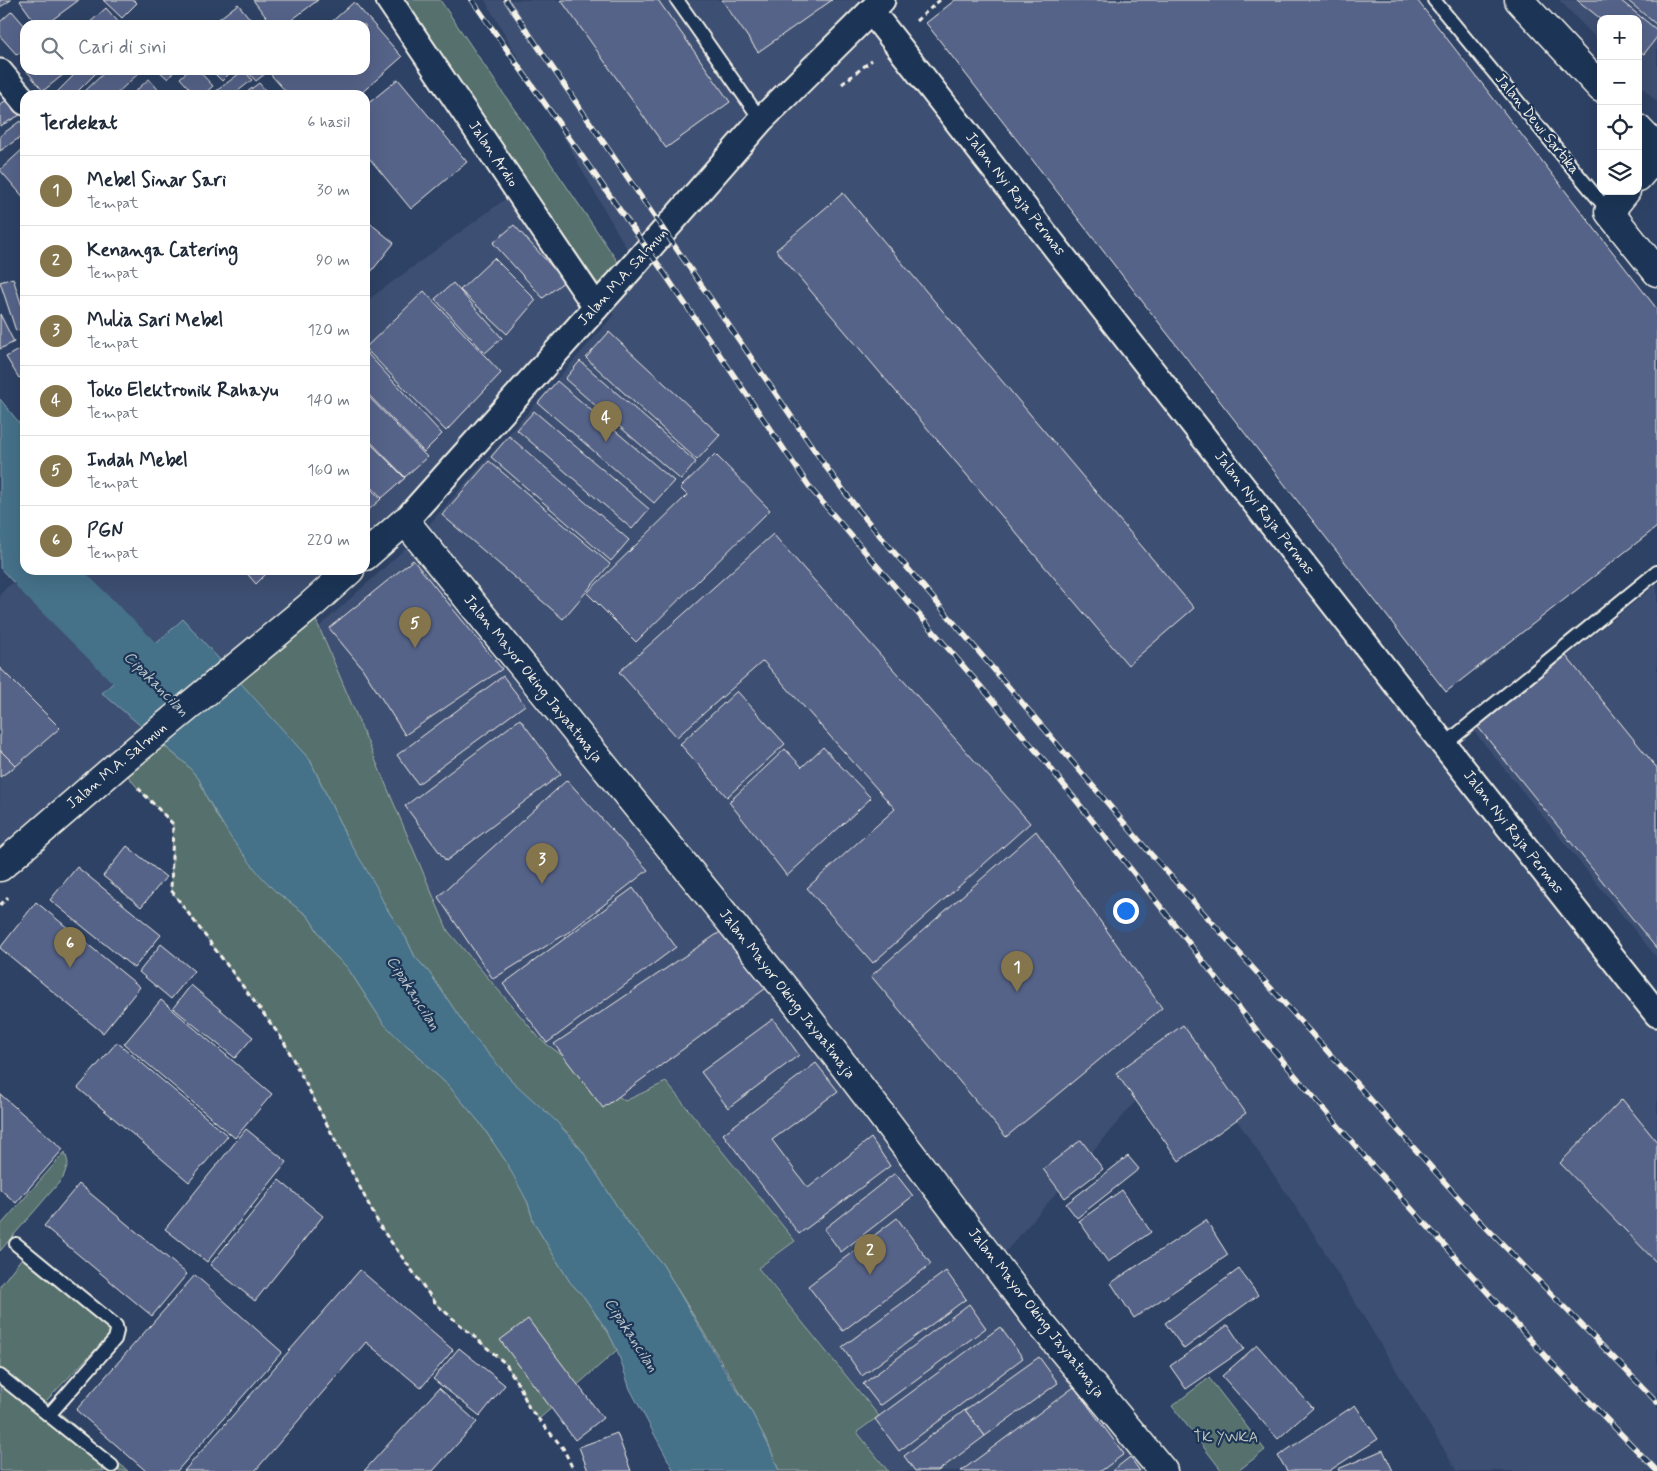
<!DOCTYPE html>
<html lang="id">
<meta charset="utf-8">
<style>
body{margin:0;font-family:Mynerve,sans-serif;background:#f2f2f3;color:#1f2937}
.controls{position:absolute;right:15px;top:15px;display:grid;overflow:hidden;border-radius:10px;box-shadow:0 5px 20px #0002}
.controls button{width:45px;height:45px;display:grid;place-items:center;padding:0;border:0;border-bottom:1px solid #e0e1e3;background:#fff;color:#1f2937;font:25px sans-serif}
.you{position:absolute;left:1125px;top:910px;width:18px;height:18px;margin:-12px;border:4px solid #fff;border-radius:50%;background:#1a73e8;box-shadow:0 0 0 8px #1a73e833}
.badge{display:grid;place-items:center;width:32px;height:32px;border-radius:50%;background:#84754c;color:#fff;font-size:16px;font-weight:700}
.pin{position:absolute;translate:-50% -41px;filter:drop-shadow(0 1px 2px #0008)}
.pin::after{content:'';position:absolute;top:26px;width:18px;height:15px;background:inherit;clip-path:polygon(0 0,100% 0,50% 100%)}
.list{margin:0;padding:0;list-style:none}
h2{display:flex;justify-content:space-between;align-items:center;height:65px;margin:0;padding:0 20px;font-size:21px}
h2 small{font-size:16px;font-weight:400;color:#747a83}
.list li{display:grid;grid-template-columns:32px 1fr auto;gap:15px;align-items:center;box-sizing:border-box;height:70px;padding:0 20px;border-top:1px solid #e0e1e3}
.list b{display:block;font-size:19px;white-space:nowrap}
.list p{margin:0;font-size:16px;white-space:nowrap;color:#747a83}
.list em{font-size:16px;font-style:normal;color:#747a83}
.icon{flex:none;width:28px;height:28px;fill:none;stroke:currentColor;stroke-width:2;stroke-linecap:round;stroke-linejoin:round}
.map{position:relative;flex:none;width:1657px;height:1471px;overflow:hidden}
.search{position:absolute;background:#fff;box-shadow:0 5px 20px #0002;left:20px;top:20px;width:350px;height:55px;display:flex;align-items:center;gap:12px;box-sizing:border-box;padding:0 18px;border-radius:15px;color:#747a83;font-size:19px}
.panel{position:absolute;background:#fff;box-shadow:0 5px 20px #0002;left:20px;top:90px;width:350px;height:485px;border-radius:15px}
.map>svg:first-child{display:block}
</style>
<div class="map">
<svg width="1657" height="1471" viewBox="0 0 1657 1471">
<rect width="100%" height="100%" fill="#2e4265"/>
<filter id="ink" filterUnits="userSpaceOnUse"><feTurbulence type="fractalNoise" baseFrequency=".02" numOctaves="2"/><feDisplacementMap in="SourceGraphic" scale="10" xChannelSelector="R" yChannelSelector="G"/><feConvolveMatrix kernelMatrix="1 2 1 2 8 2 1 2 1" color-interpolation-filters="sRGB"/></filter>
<g filter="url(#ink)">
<g fill="#3e4f72">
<polygon points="485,0 866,0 631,256"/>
<polygon points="1559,0 1657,0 1657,102 1638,83 1638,19 1601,19 1601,43"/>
<polygon points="871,11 1657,1014 1657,1471 1457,1471 1310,1228 1185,1044 995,1264 1159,1471 888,1471 857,1432 879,1416 758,1268 794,1241 667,1083 625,1101 541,1040 448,931 318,628 418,537 614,315 604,302"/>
<polygon points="519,189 596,307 365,555 365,302"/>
<polygon points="28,570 348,570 0,867 0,593"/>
<polygon points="1657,584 1657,958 1474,731"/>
</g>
<g fill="#55706d" stroke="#a4b0aa">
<polygon points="402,0 440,0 624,271 605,294"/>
<polygon points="310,606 448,931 541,1040 625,1101 666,1082 795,1241 758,1268 879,1416 857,1432 888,1471 779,1471 770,1448 750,1409 663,1265 625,1219 583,1152 571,1136 511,1080 471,1034 429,972 415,957 406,938 385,906 345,834 310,760 229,672"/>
<polygon points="152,736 186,764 199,779 207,798 218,818 274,890 308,916 331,952 347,967 384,1024 400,1040 416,1053 429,1068 448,1085 480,1123 505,1160 518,1182 528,1203 534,1223 570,1282 584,1297 608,1332 617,1350 539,1419 529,1408 521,1389 506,1364 437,1305 381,1228 283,1040 171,890 173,824 135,785 119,764"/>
<polygon points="65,1152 68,1163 63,1178 0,1251 0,1226"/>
<polygon points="28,1250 111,1318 112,1332 46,1401 128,1471 0,1471 0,1286"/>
<polygon points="1209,1378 1265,1450 1238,1471 1222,1471 1172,1406"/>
</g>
<g fill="#457189" stroke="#8ba4af">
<polygon points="0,399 25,430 25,570 28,570 13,582 0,568"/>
<polygon points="183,619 310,760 345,834 376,886 385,906 406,938 415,957 429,972 471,1034 511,1080 556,1121 583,1152 625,1219 663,1265 729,1378 750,1409 770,1448 779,1471 674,1471 630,1389 617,1350 608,1332 584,1297 570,1282 534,1223 528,1203 505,1160 480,1123 448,1085 429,1068 416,1053 400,1040 384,1024 347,967 331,952 308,916 274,890 259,874 231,838 207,798 199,779 186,764 102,693"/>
</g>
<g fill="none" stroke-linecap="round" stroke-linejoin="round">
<polyline stroke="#457189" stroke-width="59" points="41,570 192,720"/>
</g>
<g fill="#576389" stroke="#f4f1e8">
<polygon points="0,0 11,0 0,7"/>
<polygon points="21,0 79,0 45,25 37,25 20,1"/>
<polygon points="103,0 134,0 137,3 122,18"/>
<polygon points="253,0 318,0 285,25 272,25"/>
<polygon points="561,0 658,0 730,102 666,148"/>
<polygon points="722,0 832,0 758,52"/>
<polygon points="955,0 1417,0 1657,309 1657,527 1446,692 926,23"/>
<polygon points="1577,0 1620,0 1657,30 1657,37 1644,54 1638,50 1638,19 1601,19"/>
<polygon points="1627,0 1657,0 1657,25"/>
<polygon points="354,2 402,57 359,95 289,95 271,75 277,70 365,70 365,25 328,25"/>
<polygon points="238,4 255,25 211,25"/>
<polygon points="106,8 121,25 87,25"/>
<polygon points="12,11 25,26 25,48 17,55 0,36 0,22"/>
<polygon points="26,70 69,70 43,91"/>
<polygon points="79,70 99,70 74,95 54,95"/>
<polygon points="107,70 139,70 140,72 115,95 81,95"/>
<polygon points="158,70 175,70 168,79"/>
<polygon points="189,70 198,70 213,86 203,95 195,95 180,78"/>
<polygon points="211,70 233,70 222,81"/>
<polygon points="244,70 252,80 233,95 211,95"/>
<polygon points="246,70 270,70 256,81"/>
<polygon points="149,79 163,95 131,95"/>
<polygon points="398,79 467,162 411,209 365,153 365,106"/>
<polygon points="259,83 266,91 262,95 243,95"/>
<polygon points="11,98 20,115 0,126 0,104"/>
<polygon points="20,121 25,128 25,134 0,151 0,136"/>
<polygon points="25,147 25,199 0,170"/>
<polygon points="843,193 1194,608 1128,665 776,250"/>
<polygon points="365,219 394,243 367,277 365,275"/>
<polygon points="514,225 565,281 543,298 493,243"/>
<polygon points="494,258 536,300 507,334 460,290"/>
<polygon points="13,278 25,316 25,328 16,331 0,282"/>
<polygon points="453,283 502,338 485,353 435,299"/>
<polygon points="424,291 501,373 446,431 365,348"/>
<polygon points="0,314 14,342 0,349"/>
<polygon points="609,332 720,435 697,460 586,358"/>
<polygon points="25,346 25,375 19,378 6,357"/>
<polygon points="365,351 442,434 424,452 365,391"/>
<polygon points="580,361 696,462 681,480 565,379"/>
<polygon points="557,381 674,481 654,503 538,403"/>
<polygon points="365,393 427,457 405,477 365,436"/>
<polygon points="534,411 649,509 632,529 517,430"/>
<polygon points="509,436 629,540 611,561 491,457"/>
<polygon points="365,438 405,478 382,498 365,480"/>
<polygon points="715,454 770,510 636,642 587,593 687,495 680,488"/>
<polygon points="489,461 610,564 563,619 442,515"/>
<polygon points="365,483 381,499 365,513"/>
<polygon points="773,534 1030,823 873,963 807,888 895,809 763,661 677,737 619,672"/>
<polygon points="413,560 502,669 405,735 362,668 329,628"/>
<polygon points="244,570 270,570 256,584"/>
<polygon points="1566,656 1657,768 1657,949 1478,727"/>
<polygon points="0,668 60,728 16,766 0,750"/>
<polygon points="503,676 525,705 418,784 397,755"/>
<polygon points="737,691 785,744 727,797 680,744"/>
<polygon points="520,719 561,774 446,861 405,806"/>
<polygon points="823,747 871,798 787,876 729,802 785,749 802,767"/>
<polygon points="0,750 16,766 0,777"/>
<polygon points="567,780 648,870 572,930 493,979 438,897"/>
<polygon points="1036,831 1162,1008 1006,1137 871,976"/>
<polygon points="127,846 166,877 141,907 103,876"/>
<polygon points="77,867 161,935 134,968 50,900"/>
<polygon points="633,888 676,947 547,1043 503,984"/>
<polygon points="36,902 140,987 103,1033 0,948"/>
<polygon points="732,924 773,983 603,1108 554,1044"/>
<polygon points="161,944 194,971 171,999 139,972"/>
<polygon points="191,985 253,1037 235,1058 173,1008"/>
<polygon points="161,1000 272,1094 235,1138 124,1044"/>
<polygon points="773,1019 799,1055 728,1108 701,1072"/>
<polygon points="1183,1025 1246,1113 1179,1161 1116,1073"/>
<polygon points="117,1042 228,1136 189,1182 78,1088"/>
<polygon points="816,1063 838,1091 772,1140 808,1188 871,1138 890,1166 799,1234 723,1134"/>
<polygon points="0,1094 63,1149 16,1203 0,1189"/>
<polygon points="1622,1099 1657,1142 1657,1263 1560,1163"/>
<polygon points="246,1129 287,1162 207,1262 165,1229"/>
<polygon points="1081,1140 1103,1169 1065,1198 1043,1169"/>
<polygon points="1128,1156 1139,1169 1077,1218 1066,1204"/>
<polygon points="895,1173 913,1196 841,1252 824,1229"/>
<polygon points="279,1180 323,1216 255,1301 210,1265"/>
<polygon points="79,1184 187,1274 152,1316 44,1226"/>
<polygon points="1122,1190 1151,1232 1108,1262 1079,1221"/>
<polygon points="897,1218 931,1264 843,1331 808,1286"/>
<polygon points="1206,1220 1228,1255 1134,1318 1111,1283"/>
<polygon points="1239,1269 1258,1295 1184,1349 1165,1323"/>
<polygon points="360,1270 453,1350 421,1388 366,1342 255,1471 184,1471"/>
<polygon points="946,1271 966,1299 862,1376 842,1347"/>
<polygon points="195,1275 282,1352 177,1471 146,1471 76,1410"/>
<polygon points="969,1304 986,1328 880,1406 863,1384"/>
<polygon points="528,1319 603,1418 575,1440 500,1340"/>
<polygon points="1228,1325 1244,1349 1186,1389 1170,1366"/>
<polygon points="1000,1327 1023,1358 899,1451 875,1419"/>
<polygon points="1257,1345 1313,1408 1278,1439 1222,1376"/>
<polygon points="459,1348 505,1385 480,1416 433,1379"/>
<polygon points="1039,1357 1058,1383 985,1436 965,1410"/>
<polygon points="1074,1387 1124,1454 1101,1471 961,1471"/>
<polygon points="439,1388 477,1422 433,1471 364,1471"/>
<polygon points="1355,1405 1378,1439 1329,1471 1287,1471 1278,1456"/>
<polygon points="965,1410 985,1436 938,1471 915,1471 904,1456"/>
<polygon points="617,1433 631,1471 588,1471 579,1447"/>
<polygon points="1383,1450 1393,1471 1339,1471 1338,1469"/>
<polygon points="1130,1457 1140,1471 1112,1471"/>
</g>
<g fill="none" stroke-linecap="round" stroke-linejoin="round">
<defs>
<g id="lane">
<polyline points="677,0 761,120"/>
<polyline points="1434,0 1609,212"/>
<polyline points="1444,745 1657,572"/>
<polyline points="16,1244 116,1326 117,1331 115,1339 49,1415"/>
<polyline points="0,1376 112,1466"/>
</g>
<g id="street">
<polyline points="389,0 596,307"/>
<polyline points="871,11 1444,745 1657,1014"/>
<polyline points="0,72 25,102"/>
<polyline points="405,521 635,264 761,120 882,0"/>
</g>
<g id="secondary">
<polyline points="1519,0 1601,88"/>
<polyline points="1638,129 1657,149"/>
<polyline points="1638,177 1657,155"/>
<polyline points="1626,191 1609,212 1657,272"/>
<polyline points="365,556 405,521 794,1000 1036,1318 1163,1471"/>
<polyline points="0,867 119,764 310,606 350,570"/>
</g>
</defs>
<use href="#lane" stroke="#f4f1e8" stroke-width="16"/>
<use href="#street" stroke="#f4f1e8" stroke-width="29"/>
<use href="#secondary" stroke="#f4f1e8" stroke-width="31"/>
<g stroke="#f4f1e8" stroke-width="3" stroke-dasharray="5 4" stroke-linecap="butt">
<polyline points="916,21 940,0"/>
<polyline points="842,84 872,60"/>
<polyline points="138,788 173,824 171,890 283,1040 381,1228 437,1305 506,1364 521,1389 529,1408 563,1448 574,1471"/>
<polyline points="0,905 8,897"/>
</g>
<use href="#lane" stroke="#1d3557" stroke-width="12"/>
<use href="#street" stroke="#1d3557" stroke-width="25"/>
<use href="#secondary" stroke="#1d3557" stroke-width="28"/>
<defs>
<g id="rail">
<polyline points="472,0 660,267 811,489 1044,760 1168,916 1258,1032 1371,1164 1546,1357 1657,1471"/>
<polyline points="506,0 826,467 859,511 1149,852 1474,1215 1657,1402"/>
</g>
</defs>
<use href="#rail" stroke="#f4f1e8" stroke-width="5.5"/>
<use href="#rail" stroke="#1d3557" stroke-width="4" stroke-dasharray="11" stroke-linecap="butt"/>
</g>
</g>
<g text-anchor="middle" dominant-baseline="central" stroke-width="4.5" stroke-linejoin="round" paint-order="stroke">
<g font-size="15" fill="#f4f1e8" stroke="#1d3557">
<text transform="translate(1537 124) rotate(51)">Jalan Dewi Sartika</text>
<text transform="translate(493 154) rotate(56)">Jalan Ardio</text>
<text transform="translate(1015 194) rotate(52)">Jalan Nyi Raja Permas</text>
<text transform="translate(623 277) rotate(-48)">Jalan M.A. Salmun</text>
<text transform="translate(1264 513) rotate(52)">Jalan Nyi Raja Permas</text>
<text transform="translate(533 679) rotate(51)">Jalan Mayor Oking Jayaatmaja</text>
<text transform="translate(117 766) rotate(-40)">Jalan M.A. Salmun</text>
<text transform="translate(1513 832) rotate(52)">Jalan Nyi Raja Permas</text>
<text transform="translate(787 994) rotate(52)">Jalan Mayor Oking Jayaatmaja</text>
<text transform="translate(1036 1313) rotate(52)">Jalan Mayor Oking Jayaatmaja</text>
</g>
<g font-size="15" fill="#bcc4bd" stroke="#1d3557">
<text x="1226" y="1438">TK YWKA</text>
</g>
<g font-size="16" font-style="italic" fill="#b7c4c7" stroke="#1d3557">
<text transform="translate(156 684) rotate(45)">Cipakancilan</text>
<text transform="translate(413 993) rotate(57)">Cipakancilan</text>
<text transform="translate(631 1335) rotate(57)">Cipakancilan</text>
</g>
</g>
</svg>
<div class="controls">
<button>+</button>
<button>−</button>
<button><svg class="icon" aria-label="locate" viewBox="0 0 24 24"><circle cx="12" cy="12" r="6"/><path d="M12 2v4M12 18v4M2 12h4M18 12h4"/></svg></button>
<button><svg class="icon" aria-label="layers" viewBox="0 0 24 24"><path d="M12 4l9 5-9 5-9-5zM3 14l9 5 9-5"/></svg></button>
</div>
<div class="you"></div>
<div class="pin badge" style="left:1017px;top:992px">1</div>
<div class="pin badge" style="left:870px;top:1275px">2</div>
<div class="pin badge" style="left:542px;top:884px">3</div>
<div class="pin badge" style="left:606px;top:442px">4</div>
<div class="pin badge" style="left:415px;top:648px">5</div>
<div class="pin badge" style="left:70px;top:968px">6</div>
<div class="search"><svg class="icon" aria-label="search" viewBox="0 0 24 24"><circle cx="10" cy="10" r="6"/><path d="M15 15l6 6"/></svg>Cari di sini</div>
<section class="panel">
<h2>Terdekat<small>6 hasil</small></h2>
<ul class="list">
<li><span class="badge">1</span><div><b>Mebel Sinar Sari</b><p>Tempat</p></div><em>30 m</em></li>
<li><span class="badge">2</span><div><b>Kenanga Catering</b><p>Tempat</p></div><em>90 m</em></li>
<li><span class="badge">3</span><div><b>Mulia Sari Mebel</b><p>Tempat</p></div><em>120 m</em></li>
<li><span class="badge">4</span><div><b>Toko Elektronik Rahayu</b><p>Tempat</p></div><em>140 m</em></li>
<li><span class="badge">5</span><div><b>Indah Mebel</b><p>Tempat</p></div><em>160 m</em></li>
<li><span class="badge">6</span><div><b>PGN</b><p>Tempat</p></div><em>220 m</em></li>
</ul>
</section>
</div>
